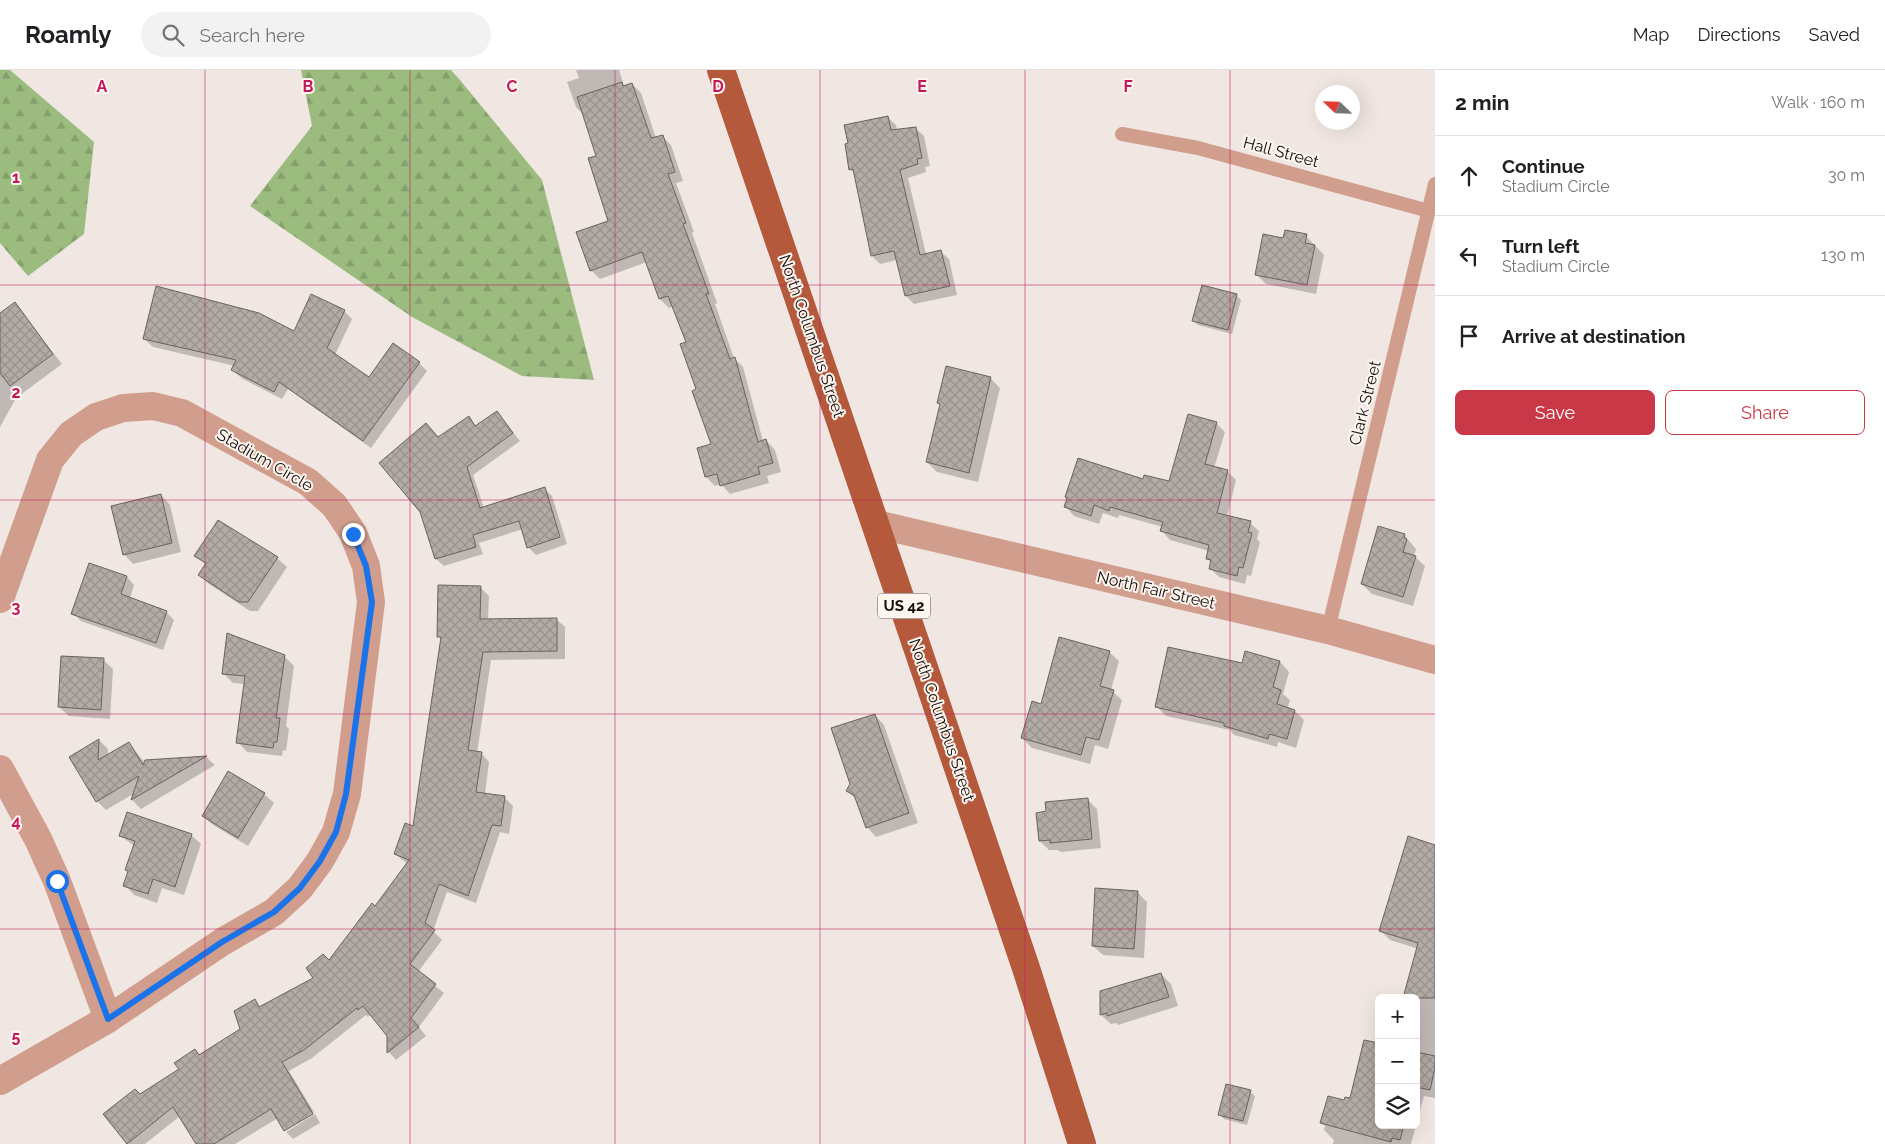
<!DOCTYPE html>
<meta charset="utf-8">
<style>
body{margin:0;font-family:Raleway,sans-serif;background:#f2f2f2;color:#202124}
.controls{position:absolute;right:15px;bottom:15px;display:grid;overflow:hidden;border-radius:8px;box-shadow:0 5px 20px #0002}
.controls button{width:45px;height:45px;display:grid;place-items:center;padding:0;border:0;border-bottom:1px solid #e0e0e0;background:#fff;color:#202124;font:25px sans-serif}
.compass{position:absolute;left:1315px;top:15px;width:45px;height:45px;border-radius:50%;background:#fff;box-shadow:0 5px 20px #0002;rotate:293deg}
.stop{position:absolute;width:15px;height:15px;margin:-11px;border:4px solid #1a73e8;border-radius:50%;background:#fff}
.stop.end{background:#1a73e8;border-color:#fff;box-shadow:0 1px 5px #0008}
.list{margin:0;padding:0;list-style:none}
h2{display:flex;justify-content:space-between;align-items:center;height:65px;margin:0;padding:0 20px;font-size:21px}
h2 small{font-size:16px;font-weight:400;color:#757577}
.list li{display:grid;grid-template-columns:32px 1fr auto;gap:15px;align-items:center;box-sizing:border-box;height:80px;padding:0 20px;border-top:1px solid #e0e0e0}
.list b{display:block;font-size:19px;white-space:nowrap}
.list p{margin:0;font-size:16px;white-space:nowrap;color:#757577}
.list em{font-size:16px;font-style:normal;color:#757577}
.actions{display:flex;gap:10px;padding:15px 20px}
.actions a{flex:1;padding:11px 0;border:1px solid #c93846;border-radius:8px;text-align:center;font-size:18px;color:#c93846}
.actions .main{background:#c93846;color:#fff}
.icon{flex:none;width:28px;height:28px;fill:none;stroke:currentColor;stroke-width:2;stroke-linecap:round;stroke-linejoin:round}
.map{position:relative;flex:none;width:1435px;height:1074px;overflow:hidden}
header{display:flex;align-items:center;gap:30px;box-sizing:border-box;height:70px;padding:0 25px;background:#fff;border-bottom:1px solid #e0e0e0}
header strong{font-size:24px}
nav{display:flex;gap:28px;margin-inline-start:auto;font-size:18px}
.search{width:350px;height:45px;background:#f2f2f2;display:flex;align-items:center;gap:12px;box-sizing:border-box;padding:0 18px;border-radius:28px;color:#757577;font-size:19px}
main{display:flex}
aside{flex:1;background:#fff}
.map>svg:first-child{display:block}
</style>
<header>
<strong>Roamly</strong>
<div class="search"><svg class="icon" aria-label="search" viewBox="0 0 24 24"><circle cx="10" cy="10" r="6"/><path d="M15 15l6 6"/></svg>Search here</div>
<nav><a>Map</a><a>Directions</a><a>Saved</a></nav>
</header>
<main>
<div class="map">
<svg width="1435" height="1074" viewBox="0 0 1435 1074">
<defs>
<pattern id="forest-firs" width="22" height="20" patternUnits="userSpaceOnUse" patternTransform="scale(1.25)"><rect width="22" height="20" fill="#9bbb7f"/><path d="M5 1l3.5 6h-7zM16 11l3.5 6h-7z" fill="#84a06d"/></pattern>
<pattern id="building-cross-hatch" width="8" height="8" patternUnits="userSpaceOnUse" patternTransform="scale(1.25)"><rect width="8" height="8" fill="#b2aaa4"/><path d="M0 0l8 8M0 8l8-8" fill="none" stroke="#98918c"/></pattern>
</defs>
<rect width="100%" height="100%" fill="#f1e7e2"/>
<g fill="url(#forest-firs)">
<polygon points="0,0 10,0 94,72 84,164 28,206 0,173"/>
<polygon points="301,0 451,0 460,10 542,110 594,310 522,306 412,247 250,136 312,56"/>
</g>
<g fill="#0003">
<polygon points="576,0 619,0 624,16 632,14 641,23 656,68 662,66 671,75 683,111 676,113 694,162 692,163 717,233 715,234 734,288 743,297 763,371 766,370 775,380 781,402 767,406 769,413 730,424 721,414 715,416 706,407 713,375 688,273 674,236 669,238 660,229 647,192 600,209 591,200 610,152 598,87 585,46 576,37 567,12 579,8"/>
<polygon points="887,47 896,55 897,60 915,58 924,66 930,96 925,97 926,102 908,108 926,184 940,181 949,189 957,225 914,234 906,226 897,190 880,194 872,186 855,104 850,99"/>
<polygon points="1306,166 1324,185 1316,224 1266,214 1256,204 1284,169"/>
<polygon points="1236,225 1241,230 1232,264 1198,255 1193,250"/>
<polygon points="15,234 62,294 16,328 0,357 0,245"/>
<polygon points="344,241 352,249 335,285 369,309 419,293 427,301 371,378 288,319 282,329 241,308 233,300 235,296 153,277 144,269 294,262"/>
<polygon points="947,298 991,309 1000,318 978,412 937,402 927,392 941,336 938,333"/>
<polygon points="497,342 520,371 473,405 484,438 544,419 552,426 567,474 536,485 528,477 523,459 479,473 483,484 444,496 436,489 421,441 439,368 469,348 477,357"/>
<polygon points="1216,353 1225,362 1214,398 1227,401 1236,410 1227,447 1250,453 1259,461 1257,469 1260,472 1251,506 1247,505 1245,514 1219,507 1210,498 1211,493 1207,488 1209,481 1170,470 1162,461 1163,457 1119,445 1118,448 1103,443 1099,454 1074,446 1066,437 1144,410 1170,413"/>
<polygon points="161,425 170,435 181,482 133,494 124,484"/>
<polygon points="1404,465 1416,479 1414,486 1425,496 1413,536 1372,524 1362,514"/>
<polygon points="196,486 277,488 287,497 258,541 250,541 209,514 199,505 206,495"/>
<polygon points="90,495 127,507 134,515 130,528 166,542 174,550 163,580 81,551 73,543"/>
<polygon points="480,517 489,526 488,550 556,549 565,557 565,589 491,590 477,683 481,683 489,692 485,724 504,727 513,736 509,764 500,762 476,833 447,822 433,861 442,870 418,902 444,923 419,957 426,966 396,990 389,982 389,965 371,944 368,947 366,945 312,988 289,1001 314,1042 285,1059 285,1061 278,1048 235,1074 197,1074 180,1046 145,1074 129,1074 105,1044 140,1025 181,999 195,980 201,986 241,960 254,930 261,937 315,908 376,837 408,794 395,784 414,757 442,570 438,566"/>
<polygon points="1109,582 1119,591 1111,620 1122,630 1108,679 1095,675 1090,694 1032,678 1022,668 1042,635"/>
<polygon points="1246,583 1280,592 1289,602 1283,624 1290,630 1287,639 1295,641 1304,650 1296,678 1278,672 1277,677 1234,665 1230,660 1166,646 1156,636 1243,595"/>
<polygon points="284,586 294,596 286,656 289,659 286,681 283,680 282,686 247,682 238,672 245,614 233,613 223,603"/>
<polygon points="103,590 113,599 110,649 69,646 59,637"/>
<polygon points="875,645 884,655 918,753 876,767 867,757 857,730 847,721 852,714"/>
<polygon points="99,670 108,679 108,686 129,673 145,693 146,691 206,687 215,695 141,739 132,730 135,723 106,740 97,731 71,687"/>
<polygon points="264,724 274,733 248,776 213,755 203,746"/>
<polygon points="1087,729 1097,739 1101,778 1061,782 1058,780 1049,780 1040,771"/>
<polygon points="120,765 191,765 201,774 184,825 162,818 157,833 134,825 125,815 129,802 126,799 134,776"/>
<polygon points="1435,776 1435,884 1390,870 1380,860"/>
<polygon points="1137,822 1147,832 1144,888 1103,885 1093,876"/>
<polygon points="1161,904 1171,914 1178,936 1118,955 1116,953 1111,954 1101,945 1101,922"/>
<polygon points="1435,908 1435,1028 1424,1026 1416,1054 1416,928"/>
<polygon points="1250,1022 1255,1026 1247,1055 1224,1049 1219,1044"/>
<polygon points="1351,1030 1379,1055 1416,1055 1411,1074 1333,1074 1334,1070 1324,1060 1325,1056 1321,1052 1345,1032"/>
<polygon points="315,1044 320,1053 293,1069 286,1062"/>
</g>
<g fill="url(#building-cross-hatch)" stroke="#6a625e">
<polygon points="622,12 623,16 632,13 651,68 663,65 675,102 668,104 686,153 683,154 709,224 706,224 730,289 735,287 758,372 766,369 773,393 758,397 760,404 720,416 717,404 705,407 697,378 711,374 692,321 696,319 680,274 686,272 668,226 659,229 642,182 590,201 576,162 608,151 588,88 596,86 577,27"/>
<polygon points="888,46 891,60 916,57 922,88 917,89 918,94 900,100 920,185 941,180 950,216 905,226 894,181 871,186 853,99 849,100 845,74 848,73 844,55"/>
<polygon points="1285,160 1307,164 1305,173 1315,175 1307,215 1255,205 1263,164 1283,168"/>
<polygon points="1202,215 1237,224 1228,260 1192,251"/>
<polygon points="156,216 259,243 294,261 311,224 345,240 327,278 369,307 393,273 420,292 363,371 279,312 274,322 231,300 236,290 143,269"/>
<polygon points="15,232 53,284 10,316 0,303 0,243"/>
<polygon points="946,296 991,307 969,403 926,392 940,334 937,333"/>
<polygon points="497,341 513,363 467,397 480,438 545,417 560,467 527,478 519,451 473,465 476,477 435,489 420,442 379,393 426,353 438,367 469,346 475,356"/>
<polygon points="1188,344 1217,352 1205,394 1228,400 1217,443 1251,451 1248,462 1252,463 1243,498 1239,497 1237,506 1209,499 1211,490 1206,489 1209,475 1160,461 1163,452 1110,437 1109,441 1094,435 1091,446 1064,437 1067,428 1065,427 1078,388 1143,409 1144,405 1169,411"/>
<polygon points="161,424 172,473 123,485 111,436"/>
<polygon points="218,450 278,487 248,532 239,532 198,505 206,493 194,486"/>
<polygon points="1378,456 1405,464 1404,468 1407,469 1403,482 1416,486 1403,527 1361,514"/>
<polygon points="89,493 127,506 121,524 167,541 156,573 71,544"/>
<polygon points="438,515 481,516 480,549 557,548 557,581 483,582 468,680 482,682 476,722 505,726 501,756 492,755 468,826 439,814 425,853 435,860 410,894 436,914 411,948 419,957 387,983 387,966 363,936 358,940 357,938 304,980 282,992 313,1044 284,1061 271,1039 214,1074 196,1074 173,1037 127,1074 103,1044 135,1019 140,1024 179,999 174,993 195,979 199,985 240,959 234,941 255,929 259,937 313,908 306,898 323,884 329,890 372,833 375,836 409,790 394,784 405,753 413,756 441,567 437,567"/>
<polygon points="227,563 285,585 276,648 280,648 277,672 274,672 273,678 236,673 245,606 222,604"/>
<polygon points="1059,567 1110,581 1100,616 1114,620 1099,670 1086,667 1081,685 1021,668 1032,631 1041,634"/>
<polygon points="1168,577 1242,593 1245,581 1280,591 1273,617 1281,620 1277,634 1295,640 1287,669 1269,664 1268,669 1224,656 1224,653 1155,637"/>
<polygon points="61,586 104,588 101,640 58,637"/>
<polygon points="875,644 909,743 866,758 854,725 846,721 850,714 831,658"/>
<polygon points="99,669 98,690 129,672 143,695 145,690 207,686 131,730 139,706 96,732 69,687"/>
<polygon points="228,701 265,723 238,768 202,746"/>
<polygon points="1088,728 1092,769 1050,773 1050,770 1039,771 1036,743 1046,741 1045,732"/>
<polygon points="127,742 192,764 175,817 153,809 148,824 123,816 128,801 125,800 135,771 119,766"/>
<polygon points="1408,766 1435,775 1435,928 1403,928 1418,873 1379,861"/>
<polygon points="1095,818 1138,821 1134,879 1092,876"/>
<polygon points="1161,903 1169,927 1107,946 1107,943 1100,945 1100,921"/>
<polygon points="1364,970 1379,973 1379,1055 1404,1055 1400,1070 1392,1068 1391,1072 1320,1053 1328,1026 1344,1030 1345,1027 1350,1028"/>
<polygon points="1416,982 1435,986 1435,998 1430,1020 1416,1017"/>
<polygon points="1226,1014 1251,1020 1243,1051 1218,1045"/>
</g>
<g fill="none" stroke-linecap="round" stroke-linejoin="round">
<g stroke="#d19d8d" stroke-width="14">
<polyline points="1122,64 1198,78 1429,141"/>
<polyline points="1328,560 1435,114"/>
</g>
<g stroke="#d19d8d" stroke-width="28">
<polyline points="876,454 1328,560 1435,590"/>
<polyline points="0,529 50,390 71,364 96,347 123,338 153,336 182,343 308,412 334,435 353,463 366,496 371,532 347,724 336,762 320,791 300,818 274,842 222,872 108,949 57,811 38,769 0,699"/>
<polyline points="0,1011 108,949"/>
</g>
<polyline stroke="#b5593c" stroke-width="28" points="721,0 1026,898 1082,1074"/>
</g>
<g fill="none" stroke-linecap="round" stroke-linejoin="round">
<polyline stroke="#1a73e8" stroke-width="6" points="57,811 108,949 222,872 274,842 300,818 320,791 336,762 346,724 372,532 366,496 353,464"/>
</g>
<path fill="none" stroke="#c2185b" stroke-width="1" stroke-opacity="0.55" d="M205,0V1074M410,0V1074M615,0V1074M820,0V1074M1025,0V1074M1230,0V1074M0,215H1435M0,430H1435M0,644H1435M0,859H1435"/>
<g text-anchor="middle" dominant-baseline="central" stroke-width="4" stroke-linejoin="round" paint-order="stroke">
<rect fill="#fef5ef" stroke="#585350" stroke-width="1" x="878" y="523.5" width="52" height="25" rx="4"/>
<g font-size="15" font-weight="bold" fill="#110e0c">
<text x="904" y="536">US 42</text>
</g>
<g font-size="16" fill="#110e0c" stroke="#fef5ef">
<text transform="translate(1281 82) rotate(15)">Hall Street</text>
<text transform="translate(812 266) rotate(71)">North Columbus Street</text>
<text transform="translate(1365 333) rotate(-76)">Clark Street</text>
<text transform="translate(265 390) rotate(30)">Stadium Circle</text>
<text transform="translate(1156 520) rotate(13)">North Fair Street</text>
<text transform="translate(942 650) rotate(71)">North Columbus Street</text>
</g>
</g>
<g font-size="16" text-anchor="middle" font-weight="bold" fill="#c2185b" stroke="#fef5ef" stroke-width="4" stroke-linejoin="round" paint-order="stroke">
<text x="102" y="22">A</text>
<text x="308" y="22">B</text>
<text x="512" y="22">C</text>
<text x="718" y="22">D</text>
<text x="922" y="22">E</text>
<text x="1128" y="22">F</text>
<text x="16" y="113">1</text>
<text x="16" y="328">2</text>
<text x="16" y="543">3</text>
<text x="16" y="757">4</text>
<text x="16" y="972">5</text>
</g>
</svg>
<div class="controls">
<button>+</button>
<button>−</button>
<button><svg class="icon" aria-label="layers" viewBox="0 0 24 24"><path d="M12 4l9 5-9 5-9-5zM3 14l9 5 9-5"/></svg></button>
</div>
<svg class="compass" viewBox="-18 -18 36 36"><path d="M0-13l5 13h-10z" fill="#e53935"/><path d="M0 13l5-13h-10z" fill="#757577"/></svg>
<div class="stop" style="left:57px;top:811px"></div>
<div class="stop end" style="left:353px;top:464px"></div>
</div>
<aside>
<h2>2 min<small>Walk · 160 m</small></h2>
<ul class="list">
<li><svg class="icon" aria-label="ahead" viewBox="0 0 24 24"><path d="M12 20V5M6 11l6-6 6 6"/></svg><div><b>Continue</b><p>Stadium Circle</p></div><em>30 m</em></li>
<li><svg class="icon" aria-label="left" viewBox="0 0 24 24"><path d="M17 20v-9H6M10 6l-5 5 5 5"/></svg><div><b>Turn left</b><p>Stadium Circle</p></div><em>130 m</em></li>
<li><svg class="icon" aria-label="arrive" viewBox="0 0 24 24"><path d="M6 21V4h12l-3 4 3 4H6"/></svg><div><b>Arrive at destination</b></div></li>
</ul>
<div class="actions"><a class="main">Save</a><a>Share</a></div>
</aside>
</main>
